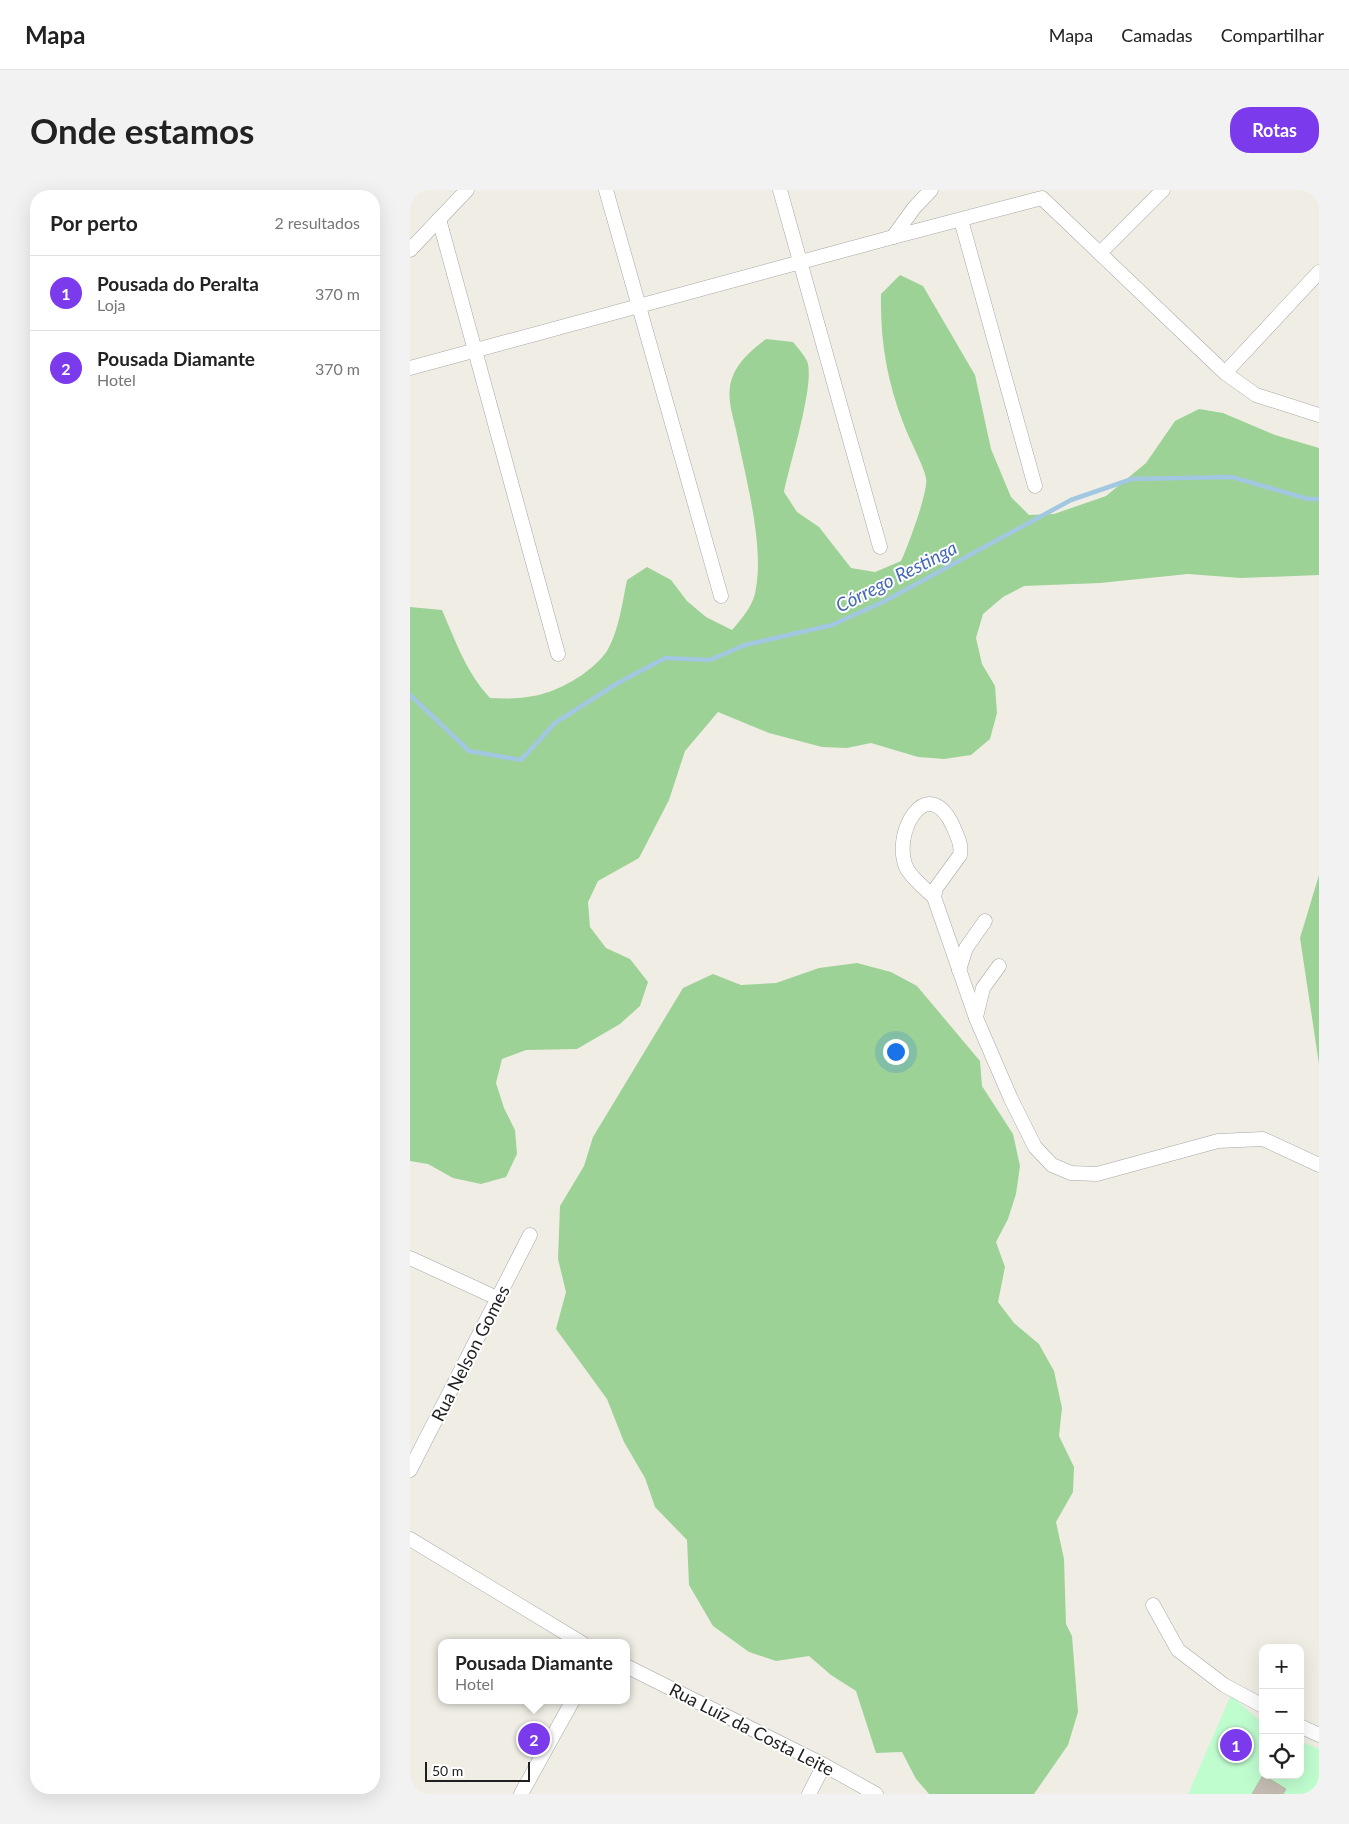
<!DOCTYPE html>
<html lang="pt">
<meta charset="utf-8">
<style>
body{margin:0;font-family:Lato,sans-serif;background:#f2f2f2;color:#222}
.controls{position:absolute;right:15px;bottom:15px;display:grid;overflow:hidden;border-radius:10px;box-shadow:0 5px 20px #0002}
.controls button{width:45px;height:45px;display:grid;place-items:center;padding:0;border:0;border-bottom:1px solid #e0e0e0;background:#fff;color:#222;font:25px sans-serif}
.scale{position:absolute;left:15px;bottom:12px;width:105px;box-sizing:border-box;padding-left:5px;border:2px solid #1f1f1f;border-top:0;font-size:14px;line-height:18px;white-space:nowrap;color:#1f1f1f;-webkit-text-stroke:4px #fff;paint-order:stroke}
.you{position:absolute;left:485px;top:861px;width:18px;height:18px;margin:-12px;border:4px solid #fff;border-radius:50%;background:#1a73e8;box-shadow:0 0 0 8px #1a73e833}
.badge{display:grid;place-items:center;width:32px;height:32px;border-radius:50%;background:#7c3aed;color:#fff;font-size:16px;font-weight:700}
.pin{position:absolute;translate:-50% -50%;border:2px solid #fff;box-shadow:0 1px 5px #0006}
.popup{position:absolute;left:28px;top:1449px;width:192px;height:65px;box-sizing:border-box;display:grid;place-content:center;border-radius:10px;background:#fff;filter:drop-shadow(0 1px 4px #0005);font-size:16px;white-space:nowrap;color:#767676}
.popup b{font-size:19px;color:#222}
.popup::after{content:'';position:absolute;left:50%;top:100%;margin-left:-10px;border:10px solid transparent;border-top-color:#fff}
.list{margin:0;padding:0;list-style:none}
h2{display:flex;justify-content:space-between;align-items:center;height:65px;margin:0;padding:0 20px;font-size:21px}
h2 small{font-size:16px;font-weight:400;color:#767676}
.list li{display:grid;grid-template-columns:32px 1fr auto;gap:15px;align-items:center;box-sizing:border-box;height:75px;padding:0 20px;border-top:1px solid #e0e0e0}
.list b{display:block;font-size:19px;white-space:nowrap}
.list p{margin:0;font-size:16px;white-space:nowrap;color:#767676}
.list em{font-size:16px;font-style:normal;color:#767676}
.icon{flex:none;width:28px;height:28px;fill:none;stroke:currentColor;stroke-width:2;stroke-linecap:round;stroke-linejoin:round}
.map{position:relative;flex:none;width:909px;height:1604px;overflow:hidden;border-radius:20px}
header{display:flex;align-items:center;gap:30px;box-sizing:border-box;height:70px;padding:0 25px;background:#fff;border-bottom:1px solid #e0e0e0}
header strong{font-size:24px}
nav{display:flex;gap:28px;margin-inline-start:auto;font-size:18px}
.intro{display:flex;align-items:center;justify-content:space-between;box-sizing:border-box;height:120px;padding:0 30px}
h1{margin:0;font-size:35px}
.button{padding:12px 22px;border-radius:20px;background:#7c3aed;color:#fff;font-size:18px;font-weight:700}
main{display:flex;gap:30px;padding:0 30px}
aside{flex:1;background:#fff;border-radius:20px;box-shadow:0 5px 20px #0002}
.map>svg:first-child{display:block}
</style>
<header>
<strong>Mapa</strong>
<nav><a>Mapa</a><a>Camadas</a><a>Compartilhar</a></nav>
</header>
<div class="intro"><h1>Onde estamos</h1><a class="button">Rotas</a></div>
<main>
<aside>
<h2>Por perto<small>2 resultados</small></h2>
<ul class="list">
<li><span class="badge">1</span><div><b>Pousada do Peralta</b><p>Loja</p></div><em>370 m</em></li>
<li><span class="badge">2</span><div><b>Pousada Diamante</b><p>Hotel</p></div><em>370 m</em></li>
</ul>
</aside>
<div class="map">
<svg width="909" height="1604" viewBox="0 0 909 1604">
<rect width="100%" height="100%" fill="#f0eee4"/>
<g fill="#9dd296">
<path d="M490,85L513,96L565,185L581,259L601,307L619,325L644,324L696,306L736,273L765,231L789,219L813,223L865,245L909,258V385L831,388L778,384L690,393L614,396L593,407L573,424L566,448L572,474L585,496L587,523L580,549L561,565L534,569L508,567L461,553L437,558L412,557L359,543L308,522L275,561L259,610L229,668L188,691L178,712L180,737L196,758L220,769L238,792L230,816L210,834L167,859L116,860L92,869L86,893L94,918L105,940L107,964L96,987L71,994L43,988L18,974L0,971V417L32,420C46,452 56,482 80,508C117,510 140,506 172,485C180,479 191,470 197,461C209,440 212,414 217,390L237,377L261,390L277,411L296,427L322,440C333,427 344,415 346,398C354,353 335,285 326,240C322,223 316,205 322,188C329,170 342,160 356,149L383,152C388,158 394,165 397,171C406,192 379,276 374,302L387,322L409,337L441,378L465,382L491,371C497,359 519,300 516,288C514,276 499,249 494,235C477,192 470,150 471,104Z"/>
<polygon points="909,685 909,874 890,748"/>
<polygon points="447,773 481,782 507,796 570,871 572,896 603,944 610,976 606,1004 598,1029 586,1052 595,1077 588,1112 604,1133 629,1154 644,1181 652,1218 649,1246 664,1277 663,1302 646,1332 654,1369 656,1434 662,1446 668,1522 658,1555 624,1604 519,1604 506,1589 492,1562 466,1563 446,1501 421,1485 399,1466 366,1471 339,1462 303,1436 279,1395 277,1350 245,1317 235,1288 214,1252 197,1209 146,1139 156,1102 148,1069 150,1016 174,976 183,947 273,798 303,784 331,795 366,793 409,778"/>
</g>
<polygon fill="#bffdcf" points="821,1505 853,1534 853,1585 890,1585 890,1551 909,1559 909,1604 778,1604"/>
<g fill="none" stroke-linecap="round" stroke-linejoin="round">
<polyline stroke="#a2c7e1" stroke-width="4.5" points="0,505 59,561 111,570 145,533 206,494 255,468 300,470 335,455 422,435 473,412 661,310 722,289 822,287 898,309 909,309"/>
</g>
<polygon fill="#c5beb4" stroke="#c3b8a6" points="853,1585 876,1599 873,1604 842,1604"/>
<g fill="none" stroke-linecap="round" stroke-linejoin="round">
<defs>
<g id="minor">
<polyline points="196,0 311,406"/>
<polyline points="370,0 470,357"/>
<polyline points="29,29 148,464"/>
<polyline points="551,30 625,296"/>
<polyline points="483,47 504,18 521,0"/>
<polyline points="0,60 57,0"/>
<polyline points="690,63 753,0"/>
<polyline points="0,178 483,47 632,8 815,183 846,205 909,225"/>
<polyline points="815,183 909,82"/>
<path d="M524,707C515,699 503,689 497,679C480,645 517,580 543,636C547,646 552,654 550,665L526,698L524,707L566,828L601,909L625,957L642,975L661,983L687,984L808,951L853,949L909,975"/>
<polyline points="549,780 556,758 575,731"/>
<polyline points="566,827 573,798 589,776"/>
<polyline points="0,1068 87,1108"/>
<polyline points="0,1280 120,1045"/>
<polyline points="0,1349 172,1453"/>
<polyline points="743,1415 768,1460 814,1495 853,1516"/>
<polyline points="216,1476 414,1575 466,1604"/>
<polyline points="890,1536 909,1545"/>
<polyline points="111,1604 163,1510"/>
<polyline points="399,1604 414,1575"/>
</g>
</defs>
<use href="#minor" stroke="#a6a6a6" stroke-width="15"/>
<use href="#minor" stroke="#fff" stroke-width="14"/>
</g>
<g text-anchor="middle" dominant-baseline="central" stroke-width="4" stroke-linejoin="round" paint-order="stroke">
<g font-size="18" fill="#1f1f1f" stroke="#fff">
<text transform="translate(60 1163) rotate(-63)">Rua Nelson Gomes</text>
<text transform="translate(342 1539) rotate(27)">Rua Luiz da Costa Leite</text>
</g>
<g font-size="19" font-style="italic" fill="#4568b5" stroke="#fff">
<text transform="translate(486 386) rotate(-27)">Córrego Restinga</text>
</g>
</g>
</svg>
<div class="controls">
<button>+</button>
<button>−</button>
<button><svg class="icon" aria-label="locate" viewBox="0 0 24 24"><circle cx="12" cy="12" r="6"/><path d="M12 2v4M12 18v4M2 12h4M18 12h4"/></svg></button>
</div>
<div class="scale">50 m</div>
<div class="you"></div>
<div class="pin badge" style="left:826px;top:1555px">1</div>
<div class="pin badge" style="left:124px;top:1549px">2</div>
<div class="popup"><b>Pousada Diamante</b>Hotel</div>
</div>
</main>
